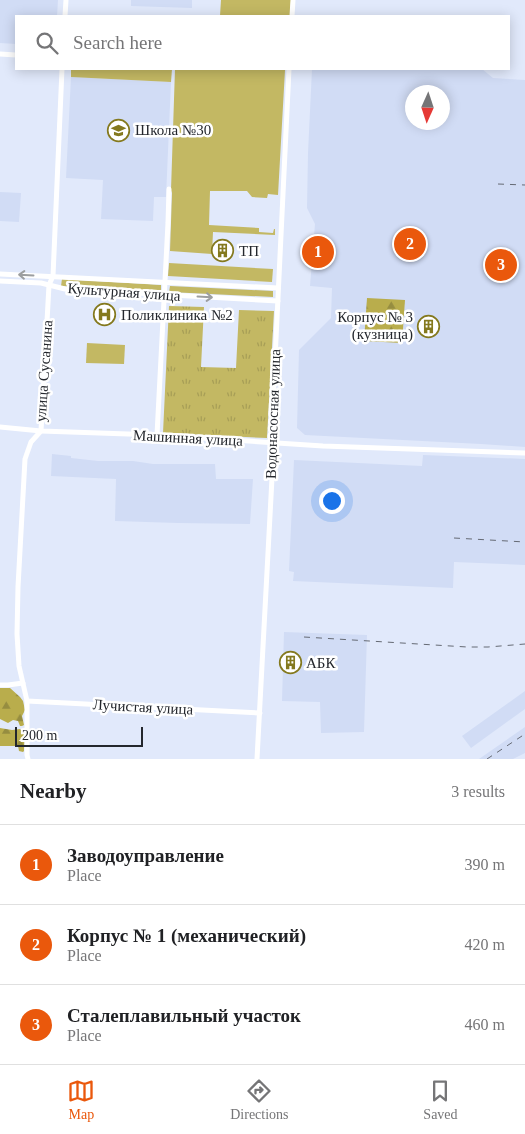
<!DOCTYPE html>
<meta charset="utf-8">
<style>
body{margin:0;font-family:Georgia,serif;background:#f2f2f2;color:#202124}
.compass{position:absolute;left:405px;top:85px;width:45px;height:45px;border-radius:50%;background:#fff;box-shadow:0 2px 12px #0003;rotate:183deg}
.scale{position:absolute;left:15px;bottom:12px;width:128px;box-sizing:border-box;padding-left:5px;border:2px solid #24272d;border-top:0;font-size:14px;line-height:18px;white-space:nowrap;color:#24272d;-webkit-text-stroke:4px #fff;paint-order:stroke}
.you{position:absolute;left:331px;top:500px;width:18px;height:18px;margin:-12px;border:4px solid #fff;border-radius:50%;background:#1a73e8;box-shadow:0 0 0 8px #1a73e833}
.badge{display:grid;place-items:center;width:32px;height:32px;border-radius:50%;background:#ea580c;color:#fff;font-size:16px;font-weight:700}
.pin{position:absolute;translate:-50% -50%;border:2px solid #fff;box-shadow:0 1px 5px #0006}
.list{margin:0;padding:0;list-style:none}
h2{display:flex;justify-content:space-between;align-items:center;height:65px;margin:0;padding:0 20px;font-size:21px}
h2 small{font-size:16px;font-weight:400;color:#757577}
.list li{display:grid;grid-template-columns:32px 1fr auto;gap:15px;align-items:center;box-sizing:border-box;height:80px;padding:0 20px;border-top:1px solid #e0e0e0}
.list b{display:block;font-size:19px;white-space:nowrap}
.list p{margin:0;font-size:16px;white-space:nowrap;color:#757577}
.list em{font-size:16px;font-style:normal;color:#757577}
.icon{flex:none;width:28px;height:28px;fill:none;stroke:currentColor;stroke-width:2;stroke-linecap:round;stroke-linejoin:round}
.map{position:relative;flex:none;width:525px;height:759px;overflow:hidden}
.search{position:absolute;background:#fff;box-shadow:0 2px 12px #0003;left:15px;right:15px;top:15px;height:55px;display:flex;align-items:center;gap:12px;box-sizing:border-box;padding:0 18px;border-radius:0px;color:#757577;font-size:19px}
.sheet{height:305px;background:#fff}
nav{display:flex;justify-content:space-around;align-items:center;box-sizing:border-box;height:70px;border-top:1px solid #e0e0e0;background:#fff;font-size:14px;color:#757577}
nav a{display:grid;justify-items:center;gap:2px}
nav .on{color:#ea580c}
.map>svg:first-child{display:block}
</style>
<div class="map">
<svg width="525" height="759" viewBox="0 0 525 759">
<defs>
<pattern id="forest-firs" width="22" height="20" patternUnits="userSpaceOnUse" patternTransform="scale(1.25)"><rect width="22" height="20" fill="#b9ad4c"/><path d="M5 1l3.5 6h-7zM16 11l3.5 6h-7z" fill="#968d40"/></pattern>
<pattern id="park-tufts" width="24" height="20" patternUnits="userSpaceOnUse" patternTransform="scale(1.25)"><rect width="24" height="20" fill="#c3b863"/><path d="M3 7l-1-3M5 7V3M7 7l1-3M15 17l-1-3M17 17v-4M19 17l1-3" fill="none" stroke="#a79e56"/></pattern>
</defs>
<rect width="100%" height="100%" fill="#e1e9fb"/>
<g fill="#d1dcf5" fill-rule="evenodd">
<polygon points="0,0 58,0 57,16 16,16 16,44 0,43"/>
<polygon points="131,0 192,0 192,8 131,6"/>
<path d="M312,69H482L493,78L525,80V447L481,444L305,435L297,428L299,350L331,318L332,288L310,286L315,224L307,208L308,153ZM412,92H442V122H412Z"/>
<polygon points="71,77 171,82 166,197 154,197 153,221 101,219 103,180 66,178"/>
<polygon points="0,192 21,193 19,222 0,221"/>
<polygon points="52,454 71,456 71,458 98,461 133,461 153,464 215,464 216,479 253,479 250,524 178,523 115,521 116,479 51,476"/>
<polygon points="423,455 525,459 525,565 454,562 453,588 293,581 294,572 289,571 294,460 422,466"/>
<polygon points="284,632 367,635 364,732 321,733 320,702 282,701"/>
<polygon points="525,691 525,709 471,748 462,736"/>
<polygon points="525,727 525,753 513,759 479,759"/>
</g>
<g fill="#c3b863">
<polygon points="221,0 291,0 290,16 220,16"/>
<polygon points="71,69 172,69 171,82 71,77"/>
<polygon points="175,69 284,69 285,70 278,195 268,194 267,198 252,197 247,191 210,191 209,225 259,228 259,232 273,233 274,229 275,229 275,235 213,232 212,254 170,251 172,193 171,190"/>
<polygon points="169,263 273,269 272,282 168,276"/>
<polygon points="62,279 161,285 161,291 61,286"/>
<polygon points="170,286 273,291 273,297 169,292"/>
<polygon points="87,343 125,345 124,364 86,363"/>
</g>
<g fill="url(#forest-firs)">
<polygon points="367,298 405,300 402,343 364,341"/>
<polygon points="0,688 10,688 20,697 23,701 25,710 22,716 24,725 22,726 20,726 18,721 13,720 8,723 0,719"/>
<path d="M0,728L12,730L20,729C27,735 24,743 24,751L23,752L19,751L18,746H0Z"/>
</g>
<polygon fill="url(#park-tufts)" points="169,306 204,307 201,367 236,368 239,310 274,311 267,438 163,433"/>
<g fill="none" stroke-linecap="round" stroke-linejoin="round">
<g stroke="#fff" stroke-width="5">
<polyline points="65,16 66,0"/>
<polyline points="292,16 293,0"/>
<polyline points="0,54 16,55"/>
<polyline points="0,274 278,288"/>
<polyline points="0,281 41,283 65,289 278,301"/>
<polyline points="0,427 41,431 157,435 323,446 525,453"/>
<polyline points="157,435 168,223 169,189"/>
<polyline points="0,685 8,685 23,683"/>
<polyline points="27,701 260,713"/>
<polyline points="28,759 27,755 27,701 19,666 17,634 18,587 25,459 31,442 41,431 49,285 53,276 62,69"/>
<polyline points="257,759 272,478 271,443 289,69"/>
</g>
<g stroke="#656a74" stroke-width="1" stroke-dasharray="6 6" stroke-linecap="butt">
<polyline points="498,184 525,185"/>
<polyline points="454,538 525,542"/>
<polyline points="304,637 467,647 488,647 525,644"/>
<polyline points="487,759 525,734"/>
</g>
</g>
<defs><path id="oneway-shaft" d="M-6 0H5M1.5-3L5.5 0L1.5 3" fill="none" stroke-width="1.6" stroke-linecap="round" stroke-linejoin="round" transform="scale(1.25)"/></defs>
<g stroke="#9c9ea0">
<use href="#oneway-shaft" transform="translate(26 275) rotate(-177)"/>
<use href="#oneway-shaft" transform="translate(205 297) rotate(3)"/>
</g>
<defs>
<symbol id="school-ring" viewBox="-11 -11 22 22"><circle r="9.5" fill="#fff" stroke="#84791e" stroke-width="1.5"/><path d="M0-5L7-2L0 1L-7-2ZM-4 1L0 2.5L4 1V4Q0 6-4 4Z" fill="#84791e"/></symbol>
<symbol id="building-ring" viewBox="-11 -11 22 22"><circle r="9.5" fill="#fff" stroke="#84791e" stroke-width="1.5"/><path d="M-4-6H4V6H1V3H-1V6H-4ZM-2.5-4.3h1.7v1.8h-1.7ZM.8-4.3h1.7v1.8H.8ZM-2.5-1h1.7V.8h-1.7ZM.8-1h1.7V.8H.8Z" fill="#84791e"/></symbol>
<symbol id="hospital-ring" viewBox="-11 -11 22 22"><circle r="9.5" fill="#fff" stroke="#84791e" stroke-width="1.5"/><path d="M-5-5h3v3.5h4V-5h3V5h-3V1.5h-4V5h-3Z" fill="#84791e"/></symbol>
</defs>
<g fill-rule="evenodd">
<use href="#school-ring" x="106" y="118" width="25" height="25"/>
<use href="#building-ring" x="210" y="238" width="25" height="25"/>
<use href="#hospital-ring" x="92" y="302" width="25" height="25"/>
<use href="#building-ring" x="416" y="314" width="25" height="25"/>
<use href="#building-ring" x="278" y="650" width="25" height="25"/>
</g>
<g text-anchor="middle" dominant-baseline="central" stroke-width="5" stroke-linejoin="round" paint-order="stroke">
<g font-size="15" fill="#24272d" stroke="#fff" text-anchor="start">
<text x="135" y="130">Школа №30</text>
<text x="239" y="251">ТП</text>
<text x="121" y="315">Поликлиника №2</text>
<text x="413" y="317" text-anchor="end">Корпус № 3<tspan x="413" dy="17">(кузница)</tspan></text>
<text x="306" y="663">АБК</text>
</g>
<g font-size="15" fill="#24272d" stroke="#fff">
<text transform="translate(124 292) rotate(4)">Культурная улица</text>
<text transform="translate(44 371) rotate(-86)">улица Сусанина</text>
<text transform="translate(273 414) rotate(-88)">Водонасосная улица</text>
<text transform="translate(188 438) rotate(3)">Машинная улица</text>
<text transform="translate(143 707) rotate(3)">Лучистая улица</text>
</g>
</g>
</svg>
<svg class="compass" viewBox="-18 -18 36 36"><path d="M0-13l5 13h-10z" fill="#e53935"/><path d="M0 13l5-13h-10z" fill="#757577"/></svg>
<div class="scale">200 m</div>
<div class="you"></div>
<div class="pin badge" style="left:318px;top:252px">1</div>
<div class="pin badge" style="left:410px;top:244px">2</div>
<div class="pin badge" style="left:501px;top:265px">3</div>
<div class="search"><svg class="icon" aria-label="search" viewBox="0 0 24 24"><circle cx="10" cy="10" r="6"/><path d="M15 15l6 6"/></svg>Search here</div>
</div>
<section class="sheet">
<h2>Nearby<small>3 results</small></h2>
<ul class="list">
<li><span class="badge">1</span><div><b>Заводоуправление</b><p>Place</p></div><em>390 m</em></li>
<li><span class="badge">2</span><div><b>Корпус № 1 (механический)</b><p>Place</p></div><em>420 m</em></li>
<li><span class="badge">3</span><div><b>Сталеплавильный участок</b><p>Place</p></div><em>460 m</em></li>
</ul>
</section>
<nav>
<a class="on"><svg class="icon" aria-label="map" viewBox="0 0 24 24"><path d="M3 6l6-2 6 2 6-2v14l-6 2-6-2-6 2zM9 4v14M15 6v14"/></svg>Map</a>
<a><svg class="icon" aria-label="directions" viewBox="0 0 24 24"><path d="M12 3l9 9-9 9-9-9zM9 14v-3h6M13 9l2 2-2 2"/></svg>Directions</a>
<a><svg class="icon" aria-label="saved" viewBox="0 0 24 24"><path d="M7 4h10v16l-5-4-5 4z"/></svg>Saved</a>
</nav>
